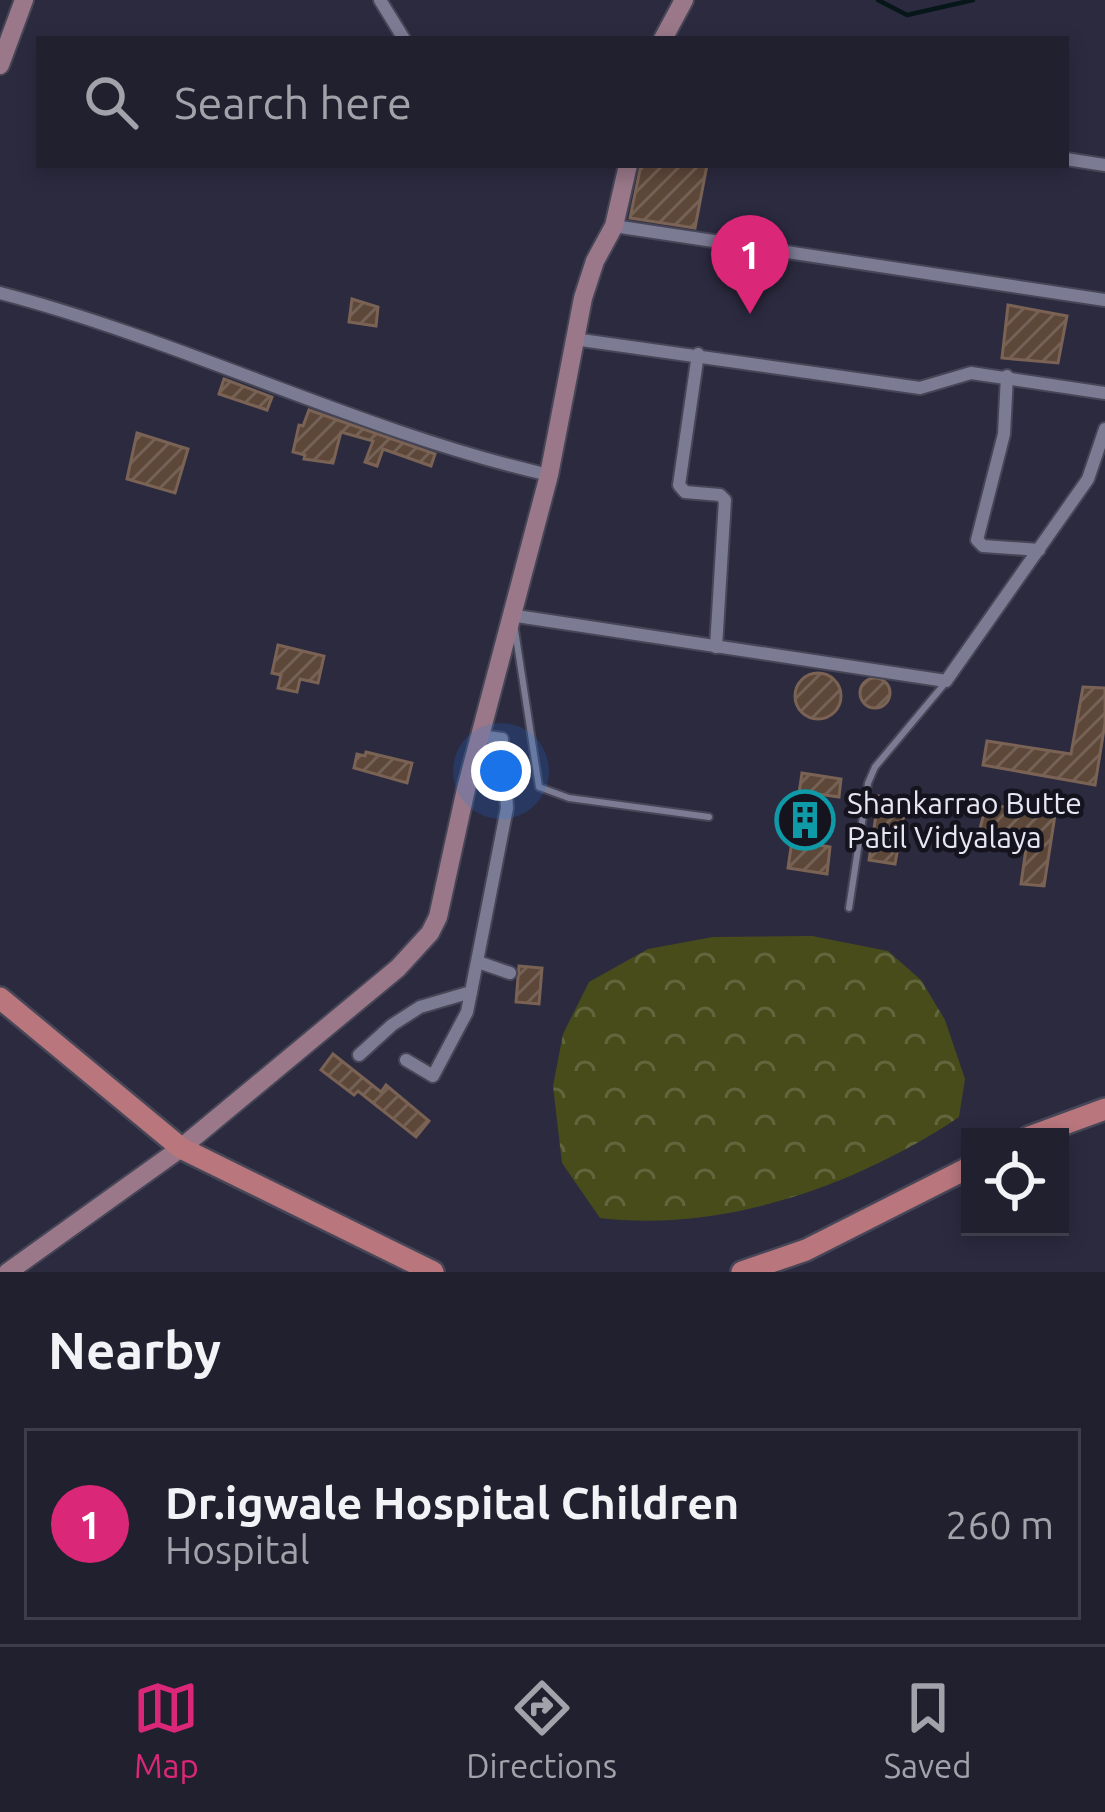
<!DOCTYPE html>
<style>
body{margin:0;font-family:Ubuntu,sans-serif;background:#2d2d3b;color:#f1f3f6}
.controls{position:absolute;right:36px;bottom:36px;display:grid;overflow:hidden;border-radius:0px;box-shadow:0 6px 18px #0003}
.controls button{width:108px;height:108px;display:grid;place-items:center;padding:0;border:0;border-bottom:3px solid #3e3e4b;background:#21202f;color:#f1f3f6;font:60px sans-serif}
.you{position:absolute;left:501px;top:771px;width:42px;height:42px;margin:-30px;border:9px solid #fff;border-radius:50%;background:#1a73e8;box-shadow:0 0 0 18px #1a73e833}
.badge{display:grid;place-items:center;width:78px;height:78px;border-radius:50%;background:#db2777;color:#fff;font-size:39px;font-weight:700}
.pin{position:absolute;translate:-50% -99px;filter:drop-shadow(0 3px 6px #0008)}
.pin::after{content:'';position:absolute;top:63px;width:42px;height:36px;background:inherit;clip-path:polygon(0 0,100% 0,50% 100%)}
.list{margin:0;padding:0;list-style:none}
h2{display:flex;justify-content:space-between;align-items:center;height:156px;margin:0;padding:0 48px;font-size:51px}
h2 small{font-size:39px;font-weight:400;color:#a2a3aa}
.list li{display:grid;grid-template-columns:78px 1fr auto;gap:36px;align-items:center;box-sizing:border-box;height:192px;margin:0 24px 24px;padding:0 24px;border:3px solid #3e3e4b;border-radius:0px}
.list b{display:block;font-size:45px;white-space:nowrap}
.list p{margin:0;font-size:39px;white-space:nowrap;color:#a2a3aa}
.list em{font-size:39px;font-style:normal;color:#a2a3aa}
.icon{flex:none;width:66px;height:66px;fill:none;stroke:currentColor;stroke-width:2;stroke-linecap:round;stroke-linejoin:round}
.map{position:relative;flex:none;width:1105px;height:1272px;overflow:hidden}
.search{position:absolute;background:#21202f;box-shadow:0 6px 18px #0003;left:36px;right:36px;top:36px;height:132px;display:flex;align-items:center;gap:30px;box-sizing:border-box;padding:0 42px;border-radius:0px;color:#a2a3aa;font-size:45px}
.sheet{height:372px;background:#21202f}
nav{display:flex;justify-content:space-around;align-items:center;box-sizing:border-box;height:168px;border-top:3px solid #3e3e4b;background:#21202f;font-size:33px;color:#a2a3aa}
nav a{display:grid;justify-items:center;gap:6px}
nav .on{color:#db2777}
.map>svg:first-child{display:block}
</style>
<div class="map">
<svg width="1105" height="1272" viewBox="0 0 1105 1272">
<defs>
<pattern id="park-crowns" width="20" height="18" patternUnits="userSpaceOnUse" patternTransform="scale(3)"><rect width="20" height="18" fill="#484c1b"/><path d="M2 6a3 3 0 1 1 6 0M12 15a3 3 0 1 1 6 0" fill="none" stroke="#62663d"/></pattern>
<pattern id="building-hatch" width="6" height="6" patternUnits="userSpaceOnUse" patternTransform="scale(3)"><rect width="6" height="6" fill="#5d4739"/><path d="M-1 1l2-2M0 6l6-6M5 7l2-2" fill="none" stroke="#746256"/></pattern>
</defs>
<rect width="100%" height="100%" fill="#2c2a3f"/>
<path fill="url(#park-crowns)" d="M812,936L888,951L921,980L945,1020L965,1079L959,1117C858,1185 722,1233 600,1218L562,1163L553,1086L563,1034L589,982L648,949L713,937Z"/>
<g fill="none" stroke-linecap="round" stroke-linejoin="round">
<polyline stroke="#061619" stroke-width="4.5" points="878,0 907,15 973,0"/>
</g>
<g fill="url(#building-hatch)" stroke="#7a6354" stroke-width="3">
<polygon points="641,165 707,165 695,228 630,218"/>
<polygon points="352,299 378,307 376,326 349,322"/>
<polygon points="1008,305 1067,316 1058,363 1002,358"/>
<polygon points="224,379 272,397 267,410 219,394"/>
<polygon points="309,410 435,454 431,466 383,449 377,466 365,462 373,441 341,432 333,463 304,459 305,455 293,452 299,425 303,426"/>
<polygon points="137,433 188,449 175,493 127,479"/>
<polygon points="278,645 324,656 318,683 300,679 297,692 278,688 281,675 272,673"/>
<circle cx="818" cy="696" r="23"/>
<circle cx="875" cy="693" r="15"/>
<polygon points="1083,687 1105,688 1105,723 1095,785 983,765 987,741 1071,754"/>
<polygon points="366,752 412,763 407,783 354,768 357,754 365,756"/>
<polygon points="802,773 841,779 839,797 818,794 813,844 830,847 827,874 788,868"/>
<polygon points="879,796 906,803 895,864 869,860"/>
<polygon points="986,804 1055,815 1044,886 1021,884 1028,835 980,829"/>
<polygon points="519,966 542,968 539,1004 516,1002"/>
<polygon points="333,1054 381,1092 386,1085 429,1121 416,1137 358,1091 354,1095 321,1070"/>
</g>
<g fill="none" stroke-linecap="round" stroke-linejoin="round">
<defs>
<g id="lane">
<polyline points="515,630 539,787 569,798 709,817"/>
<polyline points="849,908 868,783 875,767 946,682"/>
</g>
<g id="street">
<polyline points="380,0 404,39"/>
<polyline points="1066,159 1105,165"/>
<polyline points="614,226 1105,300"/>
<path d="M0,293C187,342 361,432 549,475"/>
<polyline points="574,339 920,388 971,373 1105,393"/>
<polyline points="698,354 679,485 685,492 720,495 725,500 716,647"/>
<polyline points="1007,376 1004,434 977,540 983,546 1039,550"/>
<polyline points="510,615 946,681 1088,479 1105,429"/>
<polyline points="478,962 510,973"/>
<polyline points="359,1055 392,1025 420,1007 471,992 507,808 502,739 480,736"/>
<polyline points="406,1060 433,1076 467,1012 471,992"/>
</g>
<g id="secondary">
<polyline points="663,39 684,0"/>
<polyline points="0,65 24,0"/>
<polyline points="8,1272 181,1148 398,968 430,933 438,917 466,789 549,475 583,298 595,261 614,226 628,165"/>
</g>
<g id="primary">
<polyline points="0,998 181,1148 433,1272"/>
<polyline points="1029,1137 1105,1109"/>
<polyline points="742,1272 806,1250 970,1167"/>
</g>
</defs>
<use href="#lane" stroke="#464657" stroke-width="10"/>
<use href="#street" stroke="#464657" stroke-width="16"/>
<use href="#secondary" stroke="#464657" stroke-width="22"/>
<use href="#primary" stroke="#464657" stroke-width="26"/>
<use href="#lane" stroke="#7c7b94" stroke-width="6"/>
<use href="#street" stroke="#7c7b94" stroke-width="12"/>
<use href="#secondary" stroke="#9a7889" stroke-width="18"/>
<use href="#primary" stroke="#b9767d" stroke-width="21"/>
</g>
<defs>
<symbol id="building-ring" viewBox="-11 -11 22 22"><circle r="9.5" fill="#15141e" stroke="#0f9aa8" stroke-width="1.5"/><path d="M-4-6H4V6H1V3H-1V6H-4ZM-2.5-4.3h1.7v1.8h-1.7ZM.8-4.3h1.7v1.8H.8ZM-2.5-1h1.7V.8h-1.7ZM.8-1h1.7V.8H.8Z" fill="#0f9aa8"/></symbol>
</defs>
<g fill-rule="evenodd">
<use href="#building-ring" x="772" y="787" width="66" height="66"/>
</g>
<g text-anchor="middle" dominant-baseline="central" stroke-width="9" stroke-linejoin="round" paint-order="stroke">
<g font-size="30" fill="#e6e6f4" stroke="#15141e" text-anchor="start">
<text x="847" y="803">Shankarrao Butte<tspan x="847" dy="34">Patil Vidyalaya</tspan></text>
</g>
</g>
</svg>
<div class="controls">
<button><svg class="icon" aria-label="locate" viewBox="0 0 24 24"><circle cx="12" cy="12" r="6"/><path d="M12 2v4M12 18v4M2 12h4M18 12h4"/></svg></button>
</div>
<div class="you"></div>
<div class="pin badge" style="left:750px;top:314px">1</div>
<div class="search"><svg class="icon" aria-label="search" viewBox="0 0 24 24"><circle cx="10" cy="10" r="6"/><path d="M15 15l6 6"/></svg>Search here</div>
</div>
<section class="sheet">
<h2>Nearby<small></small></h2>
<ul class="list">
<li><span class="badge">1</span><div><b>Dr.igwale Hospital Children</b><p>Hospital</p></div><em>260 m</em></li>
</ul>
</section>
<nav>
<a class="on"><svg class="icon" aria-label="map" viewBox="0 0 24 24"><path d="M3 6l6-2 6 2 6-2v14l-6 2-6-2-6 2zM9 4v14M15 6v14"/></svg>Map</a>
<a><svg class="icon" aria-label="directions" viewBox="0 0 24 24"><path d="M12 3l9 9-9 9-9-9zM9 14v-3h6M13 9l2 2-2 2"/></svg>Directions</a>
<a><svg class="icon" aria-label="saved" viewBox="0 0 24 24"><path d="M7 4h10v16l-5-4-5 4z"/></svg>Saved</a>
</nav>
